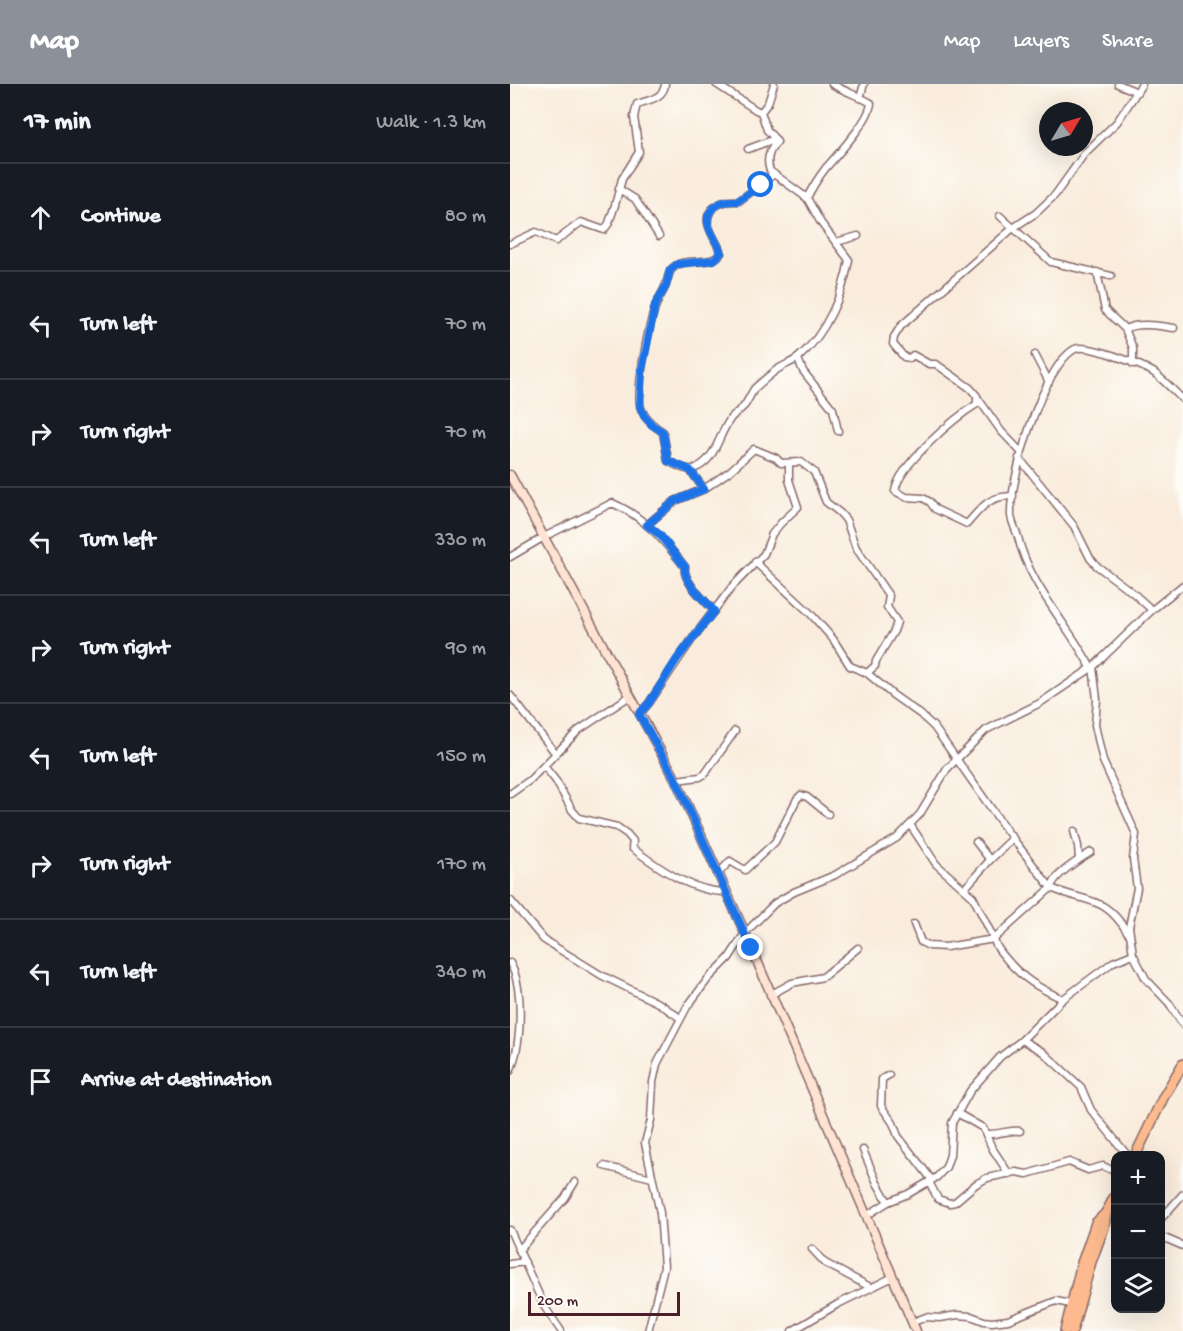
<!DOCTYPE html>
<meta charset="utf-8">
<style>
body{margin:0;font-family:"Gochi Hand",sans-serif;background:#242831;color:#f1f3f6}
.controls{position:absolute;right:18px;bottom:18px;display:grid;overflow:hidden;border-radius:12px;box-shadow:0 6px 24px #0002}
.controls button{width:54px;height:54px;display:grid;place-items:center;padding:0;border:0;border-bottom:2px solid #363941;background:#171b24;color:#f1f3f6;font:30px sans-serif}
.compass{position:absolute;left:529px;top:18px;width:54px;height:54px;border-radius:50%;background:#171b24;box-shadow:0 6px 24px #0002;rotate:52deg}
.scale{position:absolute;left:18px;bottom:15px;width:152px;box-sizing:border-box;padding-left:6px;border:3px solid #4a1f2b;border-top:0;font-size:16px;line-height:21px;white-space:nowrap;color:#4a1f2b;-webkit-text-stroke:4px #fdfcf7;paint-order:stroke}
.stop{position:absolute;width:18px;height:18px;margin:-14px;border:4px solid #1a73e8;border-radius:50%;background:#fff}
.stop.end{background:#1a73e8;border-color:#fff;box-shadow:0 2px 6px #0008}
.list{margin:0;padding:0;list-style:none}
h2{display:flex;justify-content:space-between;align-items:center;height:78px;margin:0;padding:0 24px;font-size:26px}
h2 small{font-size:20px;font-weight:400;color:#9ea1a6}
.list li{display:grid;grid-template-columns:39px 1fr auto;gap:18px;align-items:center;box-sizing:border-box;height:108px;padding:0 24px;border-top:2px solid #363941}
.list b{display:block;font-size:22px;white-space:nowrap}
.list em{font-size:20px;font-style:normal;color:#9ea1a6}
.icon{flex:none;width:33px;height:33px;fill:none;stroke:currentColor;stroke-width:2;stroke-linecap:round;stroke-linejoin:round}
.map{position:relative;flex:none;width:673px;height:1247px;overflow:hidden}
header{display:flex;align-items:center;gap:36px;box-sizing:border-box;height:84px;padding:0 30px;background:#8c9099;color:#fff}
header strong{font-size:28px}
nav{display:flex;gap:33px;margin-inline-start:auto;font-size:21px}
main{display:flex}
aside{flex:1;background:#171b24}
.map>svg:first-child{display:block}
</style>
<header>
<strong>Map</strong>
<nav><a>Map</a><a>Layers</a><a>Share</a></nav>
</header>
<main>
<aside>
<h2>17 min<small>Walk · 1.3 km</small></h2>
<ul class="list">
<li><svg class="icon" aria-label="ahead" viewBox="0 0 24 24"><path d="M12 20V5M6 11l6-6 6 6"/></svg><div><b>Continue</b></div><em>80 m</em></li>
<li><svg class="icon" aria-label="left" viewBox="0 0 24 24"><path d="M17 20v-9H6M10 6l-5 5 5 5"/></svg><div><b>Turn left</b></div><em>70 m</em></li>
<li><svg class="icon" aria-label="right" viewBox="0 0 24 24"><path d="M7 20v-9h11M14 6l5 5-5 5"/></svg><div><b>Turn right</b></div><em>70 m</em></li>
<li><svg class="icon" aria-label="left" viewBox="0 0 24 24"><path d="M17 20v-9H6M10 6l-5 5 5 5"/></svg><div><b>Turn left</b></div><em>330 m</em></li>
<li><svg class="icon" aria-label="right" viewBox="0 0 24 24"><path d="M7 20v-9h11M14 6l5 5-5 5"/></svg><div><b>Turn right</b></div><em>90 m</em></li>
<li><svg class="icon" aria-label="left" viewBox="0 0 24 24"><path d="M17 20v-9H6M10 6l-5 5 5 5"/></svg><div><b>Turn left</b></div><em>150 m</em></li>
<li><svg class="icon" aria-label="right" viewBox="0 0 24 24"><path d="M7 20v-9h11M14 6l5 5-5 5"/></svg><div><b>Turn right</b></div><em>170 m</em></li>
<li><svg class="icon" aria-label="left" viewBox="0 0 24 24"><path d="M17 20v-9H6M10 6l-5 5 5 5"/></svg><div><b>Turn left</b></div><em>340 m</em></li>
<li><svg class="icon" aria-label="arrive" viewBox="0 0 24 24"><path d="M6 21V4h12l-3 4 3 4H6"/></svg><div><b>Arrive at destination</b></div></li>
</ul>
</aside>
<div class="map">
<svg width="673" height="1247" viewBox="0 0 673 1247">
<rect width="100%" height="100%" fill="#fdfcf7"/>
<filter id="ink" filterUnits="userSpaceOnUse"><feTurbulence type="fractalNoise" baseFrequency=".0167" numOctaves="2"/><feDisplacementMap in="SourceGraphic" scale="12" xChannelSelector="R" yChannelSelector="G"/><feConvolveMatrix kernelMatrix="1 2 1 2 8 2 1 2 1" color-interpolation-filters="sRGB"/></filter>
<filter id="wash" filterUnits="userSpaceOnUse"><feTurbulence type="fractalNoise" baseFrequency=".008" numOctaves="4" result="noise"/><feDisplacementMap in="SourceGraphic" scale="24" xChannelSelector="R" yChannelSelector="G"/><feGaussianBlur stdDeviation="1.35" result="paint"/><feColorMatrix in="noise" values="0 0 0 0 0 0 0 0 0 0 0 0 0 0 0 0 0 1.4 0 .05"/><feComposite in="paint" operator="in"/></filter>
<g filter="url(#wash)">
<rect width="100%" height="100%" fill="#f9ecdc"/>
</g>
<g filter="url(#ink)">
<g fill="none" stroke-linecap="round" stroke-linejoin="round">
<defs>
<g id="street">
<polyline points="206,0 246,26 251,28 258,19 264,0"/>
<polyline points="608,0 627,8"/>
<polyline points="350,14 354,0"/>
<polyline points="251,28 257,46 265,55"/>
<path d="M238,65L265,55L267,58C259,66 256,76 260,87L264,90L297,114L311,139L339,176C333,210 316,250 289,273C282,279 273,281 265,287C259,292 250,299 244,305C241,310 238,316 235,321C231,326 225,329 221,334C209,349 207,373 188,383C178,389 168,382 158,377L153,348C143,341 132,333 130,320C127,300 138,244 145,224C147,217 152,210 155,203C157,198 158,191 161,186C173,170 200,185 211,169C206,153 187,135 206,122C214,116 219,117 229,117L264,90"/>
<polyline points="109,105 125,115 149,152"/>
<path d="M297,114C302,104 308,94 315,85C327,71 360,36 361,19C349,12 334,7 322,0"/>
<polyline points="490,132 541,178 601,192"/>
<polyline points="326,158 348,152"/>
<path d="M0,160L26,148L46,157L71,138L94,146L99,139L105,121L112,95L129,68L124,33L127,20C139,16 154,14 155,0"/>
<polyline points="587,188 595,226 615,245 623,264 623,280"/>
<path d="M615,245C629,238 649,242 664,244"/>
<polyline points="525,271 539,298"/>
<polyline points="288,275 293,287 323,325 328,347"/>
<polyline points="467,313 491,347 511,368"/>
<polyline points="509,374 564,442 580,474 587,482 622,508 642,526"/>
<polyline points="180,386 194,405"/>
<path d="M503,412C478,412 472,423 457,440L425,425L420,418L413,414L396,413L385,407C389,381 444,334 467,320V312L460,304L426,280H419L403,271L400,274L394,273L383,260L384,253L391,242L503,144L526,129L545,111L575,69L607,38L632,0"/>
<polyline points="137,441 165,417 194,405 220,387 244,365 266,374 271,379 291,378 304,388 316,418 330,429 336,436 346,464 379,512 377,523 387,538 384,547 366,577 365,582 357,589"/>
<path d="M0,473L34,453L102,419C134,432 154,457 175,483C172,497 195,516 204,527"/>
<path d="M245,478L300,529L323,555L340,582L357,589L383,611L410,630L424,643L497,747L541,804C543,791 570,775 581,768"/>
<polyline points="583,583 587,615 585,641 593,677 626,750 623,775 627,804 619,843 623,870 636,895 659,919 673,941"/>
<path d="M581,584C558,540 520,503 508,453C506,446 502,439 501,432C499,397 533,281 565,265C577,259 631,281 643,288C654,296 663,306 673,316"/>
<polyline points="0,611 46,670"/>
<polyline points="130,630 139,619 183,554 222,503 254,470 262,450 271,439 288,423 279,396 279,380"/>
<path d="M34,682L46,697L62,726L69,734L107,743L117,750L123,757L122,764C149,784 182,808 216,808"/>
<polyline points="166,696 190,693 195,690 225,647"/>
<polyline points="0,710 20,696 69,646 120,612"/>
<path d="M401,742L426,780L463,813L484,855C485,862 489,866 493,871C510,893 528,904 553,915"/>
<polyline points="564,747 568,762 569,775"/>
<polyline points="466,758 480,776 503,754"/>
<polyline points="207,791 220,777 235,786 265,758 287,715 291,711 297,713 318,730"/>
<polyline points="455,804 480,776"/>
<polyline points="0,816 34,856 91,891 150,920 170,934"/>
<path d="M404,840L411,858L419,862L436,863L484,855L541,804C579,820 593,810 618,849"/>
<path d="M0,879C14,903 12,961 0,987"/>
<polyline points="260,911 282,899 313,893 348,864"/>
<polyline points="512,956 533,968 571,1003 581,1026 618,1072"/>
<polyline points="379,991 372,995 371,1022 383,1039 388,1052 422,1096"/>
<polyline points="447,1029 473,1044 482,1064 499,1090"/>
<path d="M477,1050C489,1051 499,1045 510,1047"/>
<polyline points="353,1066 367,1099 378,1118"/>
<polyline points="94,1082 142,1094"/>
<polyline points="419,1098 428,1115 440,1119 445,1118 466,1100 477,1094 506,1088 517,1090 559,1078 578,1086 593,1082 606,1088"/>
<polyline points="356,1132 378,1118 398,1110 427,1093 436,1083 440,1071 442,1039 460,1007 490,973 512,956 553,915 603,878 623,870"/>
<polyline points="650,1136 673,1110"/>
<polyline points="0,1146 34,1222 51,1247"/>
<polyline points="650,1152 673,1162"/>
<polyline points="302,1165 315,1179 360,1203"/>
<polyline points="9,1166 55,1114 65,1098"/>
<polyline points="0,1180 15,1178"/>
<polyline points="403,1238 416,1233 430,1234 447,1231 461,1232 474,1237 482,1238 498,1236 546,1217 560,1220"/>
<polyline points="138,1247 154,1183 150,1129 135,1059 141,1036 143,998 147,980 177,923 198,895 219,874 235,849 265,819 284,808 325,791 387,754 410,730 437,685 476,646 530,619 583,583 642,526 673,501"/>
<polyline points="282,1247 328,1220 383,1193"/>
</g>
<polyline id="secondary" points="0,391 166,696 235,849 406,1247"/>
<g id="primary">
<polyline points="625,1072 654,1012 673,980"/>
<polyline points="555,1247 572,1179 586,1139 596,1129"/>
<polyline points="562,1247 581,1178 594,1143 596,1129 606,1110"/>
</g>
</defs>
<use href="#street" stroke="#876769" stroke-width="9"/>
<use href="#secondary" stroke="#876769" stroke-width="11"/>
<use href="#primary" stroke="#876769" stroke-width="12"/>
<use href="#street" stroke="#fff" stroke-width="6"/>
<use href="#secondary" stroke="#fee3d2" stroke-width="8"/>
<use href="#primary" stroke="#fcba8e" stroke-width="9"/>
</g>
</g>
<g fill="none" stroke-linecap="round" stroke-linejoin="round" filter="url(#ink)">
<path stroke="#1a73e8" stroke-width="8" d="M241,864L166,696L129,630L139,619L167,575L204,527C195,516 172,497 175,483L150,451L137,441L165,417L194,405L180,386L158,377L153,348L142,341L134,332L130,322L132,286L145,221L156,202L160,186L168,180L204,176L211,169C206,153 187,135 206,122C214,116 219,117 228,117L251,101"/>
</g>
</svg>
<div class="controls">
<button>+</button>
<button>−</button>
<button><svg class="icon" aria-label="layers" viewBox="0 0 24 24"><path d="M12 4l9 5-9 5-9-5zM3 14l9 5 9-5"/></svg></button>
</div>
<svg class="compass" viewBox="-18 -18 36 36"><path d="M0-13l5 13h-10z" fill="#e53935"/><path d="M0 13l5-13h-10z" fill="#9ea1a6"/></svg>
<div class="scale">200 m</div>
<div class="stop" style="left:251px;top:101px"></div>
<div class="stop end" style="left:241px;top:864px"></div>
</div>
</main>
